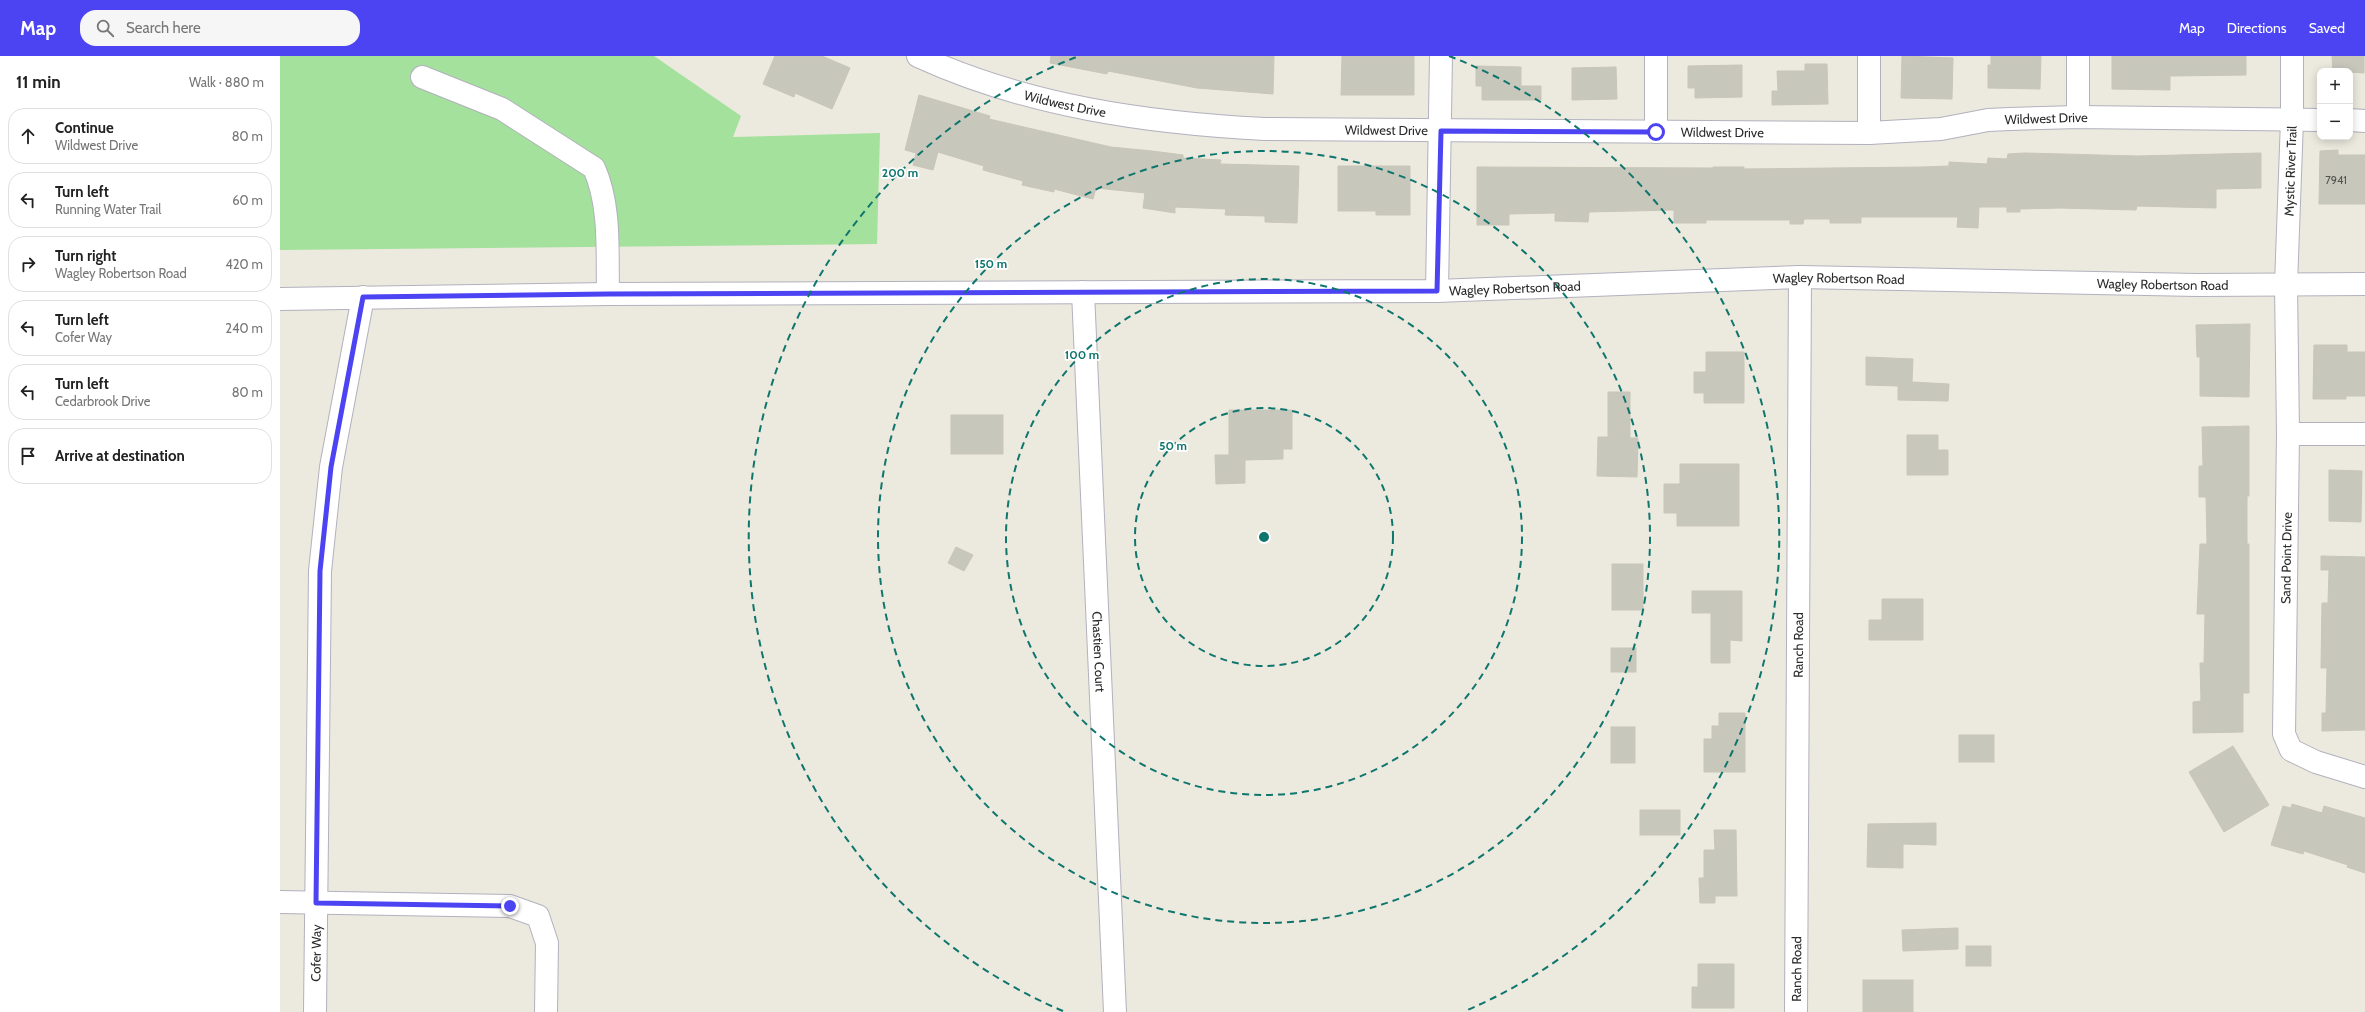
<!DOCTYPE html>
<meta charset="utf-8">
<style>
body{margin:0;font-family:Cabin,sans-serif;background:#f6f6f6;color:#222}
.controls{position:absolute;right:12px;top:12px;display:grid;overflow:hidden;border-radius:8px;box-shadow:0 2px 10px #0003}
.controls button{width:36px;height:36px;display:grid;place-items:center;padding:0;border:0;border-bottom:1px solid #e0e0e0;background:#fff;color:#222;font:20px sans-serif}
.stop{position:absolute;width:12px;height:12px;margin:-9px;border:3px solid #4c44f3;border-radius:50%;background:#fff}
.stop.end{background:#4c44f3;border-color:#fff;box-shadow:0 1px 4px #0008}
.list{margin:0;padding:0;list-style:none}
h2{display:flex;justify-content:space-between;align-items:center;height:52px;margin:0;padding:0 16px;font-size:17px}
h2 small{font-size:13px;font-weight:400;color:#767676}
.list li{display:grid;grid-template-columns:26px 1fr auto;gap:12px;align-items:center;box-sizing:border-box;height:56px;margin:0 8px 8px;padding:0 8px;border:1px solid #e0e0e0;border-radius:16px}
.list b{display:block;font-size:15px;white-space:nowrap}
.list p{margin:0;font-size:13px;white-space:nowrap;color:#767676}
.list em{font-size:13px;font-style:normal;color:#767676}
.icon{flex:none;width:22px;height:22px;fill:none;stroke:currentColor;stroke-width:2;stroke-linecap:round;stroke-linejoin:round}
.map{position:relative;flex:none;width:2085px;height:956px;overflow:hidden}
header{display:flex;align-items:center;gap:24px;box-sizing:border-box;height:56px;padding:0 20px;background:#4c44f3;color:#fff}
header strong{font-size:19px}
nav{display:flex;gap:22px;margin-inline-start:auto;font-size:14px}
.search{width:280px;height:36px;background:#f6f6f6;display:flex;align-items:center;gap:10px;box-sizing:border-box;padding:0 14px;border-radius:16px;color:#767676;font-size:15px}
main{display:flex}
aside{flex:1;background:#fff}
.map>svg:first-child{display:block}
</style>
<header>
<strong>Map</strong>
<div class="search"><svg class="icon" aria-label="search" viewBox="0 0 24 24"><circle cx="10" cy="10" r="6"/><path d="M15 15l6 6"/></svg>Search here</div>
<nav><a>Map</a><a>Directions</a><a>Saved</a></nav>
</header>
<main>
<aside>
<h2>11 min<small>Walk · 880 m</small></h2>
<ul class="list">
<li><svg class="icon" aria-label="ahead" viewBox="0 0 24 24"><path d="M12 20V5M6 11l6-6 6 6"/></svg><div><b>Continue</b><p>Wildwest Drive</p></div><em>80 m</em></li>
<li><svg class="icon" aria-label="left" viewBox="0 0 24 24"><path d="M17 20v-9H6M10 6l-5 5 5 5"/></svg><div><b>Turn left</b><p>Running Water Trail</p></div><em>60 m</em></li>
<li><svg class="icon" aria-label="right" viewBox="0 0 24 24"><path d="M7 20v-9h11M14 6l5 5-5 5"/></svg><div><b>Turn right</b><p>Wagley Robertson Road</p></div><em>420 m</em></li>
<li><svg class="icon" aria-label="left" viewBox="0 0 24 24"><path d="M17 20v-9H6M10 6l-5 5 5 5"/></svg><div><b>Turn left</b><p>Cofer Way</p></div><em>240 m</em></li>
<li><svg class="icon" aria-label="left" viewBox="0 0 24 24"><path d="M17 20v-9H6M10 6l-5 5 5 5"/></svg><div><b>Turn left</b><p>Cedarbrook Drive</p></div><em>80 m</em></li>
<li><svg class="icon" aria-label="arrive" viewBox="0 0 24 24"><path d="M6 21V4h12l-3 4 3 4H6"/></svg><div><b>Arrive at destination</b></div></li>
</ul>
</aside>
<div class="map">
<svg width="2085" height="956" viewBox="0 0 2085 956">
<rect width="100%" height="100%" fill="#ece9de"/>
<polygon fill="#a3e19c" points="0,0 374,0 461,60 453,81 600,77 597,188 0,194"/>
<g fill="#c8c7bc" stroke="#c8c6b7">
<polygon points="495,0 542,0 570,12 552,53 515,37 514,41 483,28"/>
<polygon points="771,0 994,0 993,38 917,32 828,15 827,18 770,7"/>
<polygon points="1062,0 1134,0 1134,39 1061,39"/>
<polygon points="1622,0 1673,2 1672,43 1621,42"/>
<polygon points="1711,0 1761,0 1760,33 1708,32 1708,9 1711,9"/>
<polygon points="1832,0 1966,0 1966,19 1890,20 1890,34 1832,33"/>
<polygon points="2052,0 2084,0 2084,17 2053,15"/>
<polygon points="1525,8 1547,8 1548,48 1492,49 1492,35 1498,35 1497,15 1525,15"/>
<polygon points="1462,9 1462,41 1415,42 1415,32 1408,32 1408,10"/>
<polygon points="1196,10 1241,11 1241,30 1261,30 1261,44 1202,44 1202,30 1196,30"/>
<polygon points="1336,11 1337,43 1292,44 1292,12"/>
<polygon points="639,39 710,60 709,63 831,91 872,95 903,99 903,102 941,104 940,108 1019,110 1017,167 985,166 985,160 945,159 946,153 895,151 895,157 863,152 865,137 816,132 813,143 774,133 774,136 742,129 743,125 703,114 704,110 658,96 653,114 633,109 636,97 625,94"/>
<polygon points="2058,94 2058,99 2085,99 2085,148 2039,148 2040,95"/>
<polygon points="1745,97 1857,100 1981,97 1981,132 1936,133 1936,152 1857,150 1856,154 1780,152 1740,153 1740,156 1727,156 1727,151 1699,151 1698,172 1677,171 1678,161 1581,161 1581,167 1550,167 1550,163 1524,163 1523,168 1510,168 1510,164 1426,164 1426,167 1394,167 1394,154 1309,156 1308,166 1275,165 1275,157 1229,158 1229,169 1197,169 1197,111 1433,112 1433,111 1464,111 1464,113 1642,111 1669,110 1669,106 1707,108 1708,102 1727,103 1728,98"/>
<polygon points="1058,110 1130,110 1130,159 1096,159 1096,155 1058,155"/>
<polygon points="1970,268 1969,341 1920,340 1920,301 1917,301 1916,269"/>
<polygon points="2034,289 2067,289 2067,296 2085,296 2085,340 2066,340 2066,343 2033,343"/>
<polygon points="1426,296 1464,296 1464,347 1424,347 1424,337 1414,337 1414,316 1426,316"/>
<polygon points="1586,301 1633,303 1632,326 1669,328 1668,345 1618,344 1618,330 1586,329"/>
<polygon points="1328,336 1350,336 1350,382 1358,382 1357,421 1317,420 1318,381 1328,381"/>
<polygon points="949,354 1012,354 1012,393 1003,393 1003,403 965,404 965,427 936,428 935,399 949,399"/>
<rect x="671" y="359" width="52" height="39"/>
<polygon points="1969,370 1969,440 1967,440 1967,488 1969,488 1969,637 1963,637 1963,676 1913,677 1913,646 1921,645 1920,607 1924,607 1925,558 1917,558 1920,488 1927,488 1926,441 1919,441 1919,410 1923,410 1922,371"/>
<polygon points="1627,379 1658,379 1658,394 1668,394 1668,419 1627,419"/>
<polygon points="1400,408 1459,408 1459,470 1397,470 1397,457 1384,457 1384,428 1400,428"/>
<polygon points="2049,414 2082,415 2081,466 2049,465"/>
<polygon points="676,491 693,499 684,515 668,507"/>
<polygon points="2041,500 2085,501 2085,674 2042,675 2042,657 2046,657 2047,612 2041,612 2042,547 2048,547 2049,514 2041,514"/>
<rect x="1332" y="508" width="31" height="46"/>
<polygon points="1412,535 1462,535 1462,585 1450,584 1450,607 1431,607 1431,557 1412,557"/>
<polygon points="1602,543 1643,543 1643,584 1589,584 1589,564 1602,564"/>
<rect x="1331" y="592" width="25" height="24"/>
<polygon points="1439,657 1465,657 1465,716 1424,716 1424,683 1432,683 1432,670 1439,670"/>
<rect x="1331" y="671" width="24" height="36"/>
<rect x="1679" y="679" width="35" height="27"/>
<polygon points="1953,690 1989,749 1944,776 1909,716"/>
<polygon points="2012,748 2042,757 2044,750 2085,762 2085,817 2067,811 2068,809 2024,795 2023,798 1991,789 2003,750 2011,752"/>
<rect x="1360" y="754" width="40" height="25"/>
<polygon points="1656,767 1656,789 1623,788 1623,812 1587,811 1588,768"/>
<polygon points="1434,774 1456,774 1457,840 1435,840 1435,847 1420,847 1419,822 1424,822 1424,794 1435,794"/>
<polygon points="1678,872 1678,893 1623,895 1622,874"/>
<rect x="1686" y="890" width="25" height="20"/>
<polygon points="1418,908 1454,908 1454,952 1412,952 1412,931 1418,931"/>
<rect x="1583" y="924" width="50" height="32"/>
</g>
<g fill="none" stroke-linecap="round" stroke-linejoin="round">
<defs>
<g id="minor">
<path id="s1" d="M638,0C747,50 867,67 985,73L1589,77L1661,73L1708,64L1730,63L1798,61L2040,64"/>
<polyline points="2012,0 2012,64 2006,229 2008,378 2004,678 2011,694 2036,706 2085,721"/>
<path d="M142,21L222,53L314,112C331,150 327,196 328,238"/>
<polyline points="1798,61 1798,0"/>
<polyline points="2070,64 2085,65"/>
<polyline points="1376,76 1376,0"/>
<polyline points="1589,77 1589,0"/>
<polyline points="1157,235 1161,0"/>
<path id="s2" d="M803,236L835,956"/>
<path id="s3" d="M0,243L328,238L1157,235L1520,221L1917,229L2085,228"/>
<polyline points="2008,378 2085,378"/>
<polyline points="0,846 230,850 258,860 267,887 266,956"/>
<path id="s4" d="M35,956L40,515L51,411L83,241"/>
<path id="s5" d="M1516,956L1520,221"/>
</g>
</defs>
<use href="#minor" stroke="#b2b1be" stroke-width="24"/>
<use href="#minor" stroke="#fff" stroke-width="22"/>
</g>
<g fill="none" stroke-linecap="round" stroke-linejoin="round">
<polyline stroke="#4c44f3" stroke-width="5" points="230,850 36,847 40,515 51,411 83,241 328,238 1157,235 1161,75 1376,76"/>
</g>
<g fill="none" stroke="#0f766e" stroke-width="2" stroke-dasharray="7 5">
<circle cx="984" cy="481" r="129"/>
<circle cx="984" cy="481" r="258"/>
<circle cx="984" cy="481" r="386"/>
<path d="M783 955A515 515 0 0 1 799 0M1169 0A515 515 0 0 1 1185 955"/>
</g>
<g text-anchor="middle" dominant-baseline="central" stroke-width="3.5" stroke-linejoin="round" paint-order="stroke">
<g font-size="11" fill="#52524f">
<text x="2056" y="124">7941</text>
</g>
<g font-size="13" fill="#2b2b2b" stroke="#fff">
<text stroke="none"><textPath href="#s1" startOffset="155">Wildwest Drive</textPath></text>
<text stroke="none"><textPath href="#s1" startOffset="1139">Wildwest Drive</textPath></text>
<text stroke="none"><textPath href="#s1" startOffset="478">Wildwest Drive</textPath></text>
<text stroke="none"><textPath href="#s1" startOffset="814">Wildwest Drive</textPath></text>
<text transform="translate(2010 115) rotate(-88)">Mystic River Trail</text>
<text stroke="none"><textPath href="#s3" startOffset="1559">Wagley Robertson Road</textPath></text>
<text stroke="none"><textPath href="#s3" startOffset="1883">Wagley Robertson Road</textPath></text>
<text stroke="none"><textPath href="#s3" startOffset="1235">Wagley Robertson Road</textPath></text>
<text transform="translate(2006 502) rotate(-89)">Sand Point Drive</text>
<text stroke="none"><textPath href="#s5" startOffset="367">Ranch Road</textPath></text>
<text stroke="none"><textPath href="#s2" startOffset="360">Chastien Court</textPath></text>
<text stroke="none"><textPath href="#s4" startOffset="59">Cofer Way</textPath></text>
<text stroke="none"><textPath href="#s5" startOffset="43">Ranch Road</textPath></text>
</g>
</g>
<circle cx="984" cy="481" r="6" fill="#0f766e" stroke="#fff" stroke-width="2"/>
<g font-size="12" text-anchor="middle" font-weight="bold" fill="#0f766e" stroke="#fff" stroke-width="3.5" stroke-linejoin="round" paint-order="stroke">
<text x="620" y="121">200 m</text>
<text x="711" y="212">150 m</text>
<text x="802" y="303">100 m</text>
<text x="893" y="394">50 m</text>
</g>
</svg>
<div class="controls">
<button>+</button>
<button>−</button>
</div>
<div class="stop" style="left:1376px;top:76px"></div>
<div class="stop end" style="left:230px;top:850px"></div>
</div>
</main>
